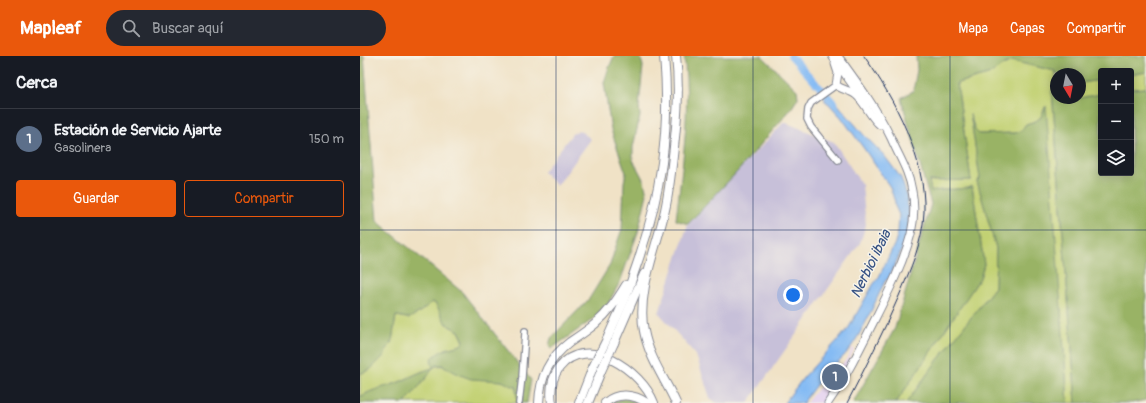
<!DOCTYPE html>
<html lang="es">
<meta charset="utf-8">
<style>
body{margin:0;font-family:Pangolin,sans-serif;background:#242831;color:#f1f3f6}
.controls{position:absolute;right:12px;top:12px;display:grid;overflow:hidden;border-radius:4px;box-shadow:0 2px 10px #0003}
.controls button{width:36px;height:36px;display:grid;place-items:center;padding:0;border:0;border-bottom:1px solid #363941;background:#171b24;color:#f1f3f6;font:20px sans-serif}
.compass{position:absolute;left:690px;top:12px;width:36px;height:36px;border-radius:50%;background:#171b24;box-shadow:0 2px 10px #0003;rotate:170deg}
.you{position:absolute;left:433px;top:239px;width:14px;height:14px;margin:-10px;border:3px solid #fff;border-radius:50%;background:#1a73e8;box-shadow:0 0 0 6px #1a73e833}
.badge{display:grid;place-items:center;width:26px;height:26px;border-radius:50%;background:#ea580c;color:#fff;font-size:13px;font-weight:700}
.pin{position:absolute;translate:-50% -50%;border:2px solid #fff;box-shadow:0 1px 4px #0006}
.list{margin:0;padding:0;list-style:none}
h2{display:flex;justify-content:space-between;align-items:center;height:52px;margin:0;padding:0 16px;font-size:17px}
h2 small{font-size:13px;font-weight:400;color:#9ea1a6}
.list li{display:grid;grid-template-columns:26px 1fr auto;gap:12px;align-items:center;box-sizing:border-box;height:60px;padding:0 16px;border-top:1px solid #363941}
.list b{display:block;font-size:15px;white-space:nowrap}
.list p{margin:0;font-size:13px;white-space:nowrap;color:#9ea1a6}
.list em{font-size:13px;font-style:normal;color:#9ea1a6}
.actions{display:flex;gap:8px;padding:12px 16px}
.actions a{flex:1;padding:9px 0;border:1px solid #ea580c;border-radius:4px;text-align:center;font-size:14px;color:#ea580c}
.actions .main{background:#ea580c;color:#fff}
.icon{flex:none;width:22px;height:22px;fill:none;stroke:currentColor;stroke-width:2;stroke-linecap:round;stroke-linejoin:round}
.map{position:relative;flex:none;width:786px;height:347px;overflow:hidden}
header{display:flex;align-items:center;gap:24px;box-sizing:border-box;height:56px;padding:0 20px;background:#ea580c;color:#fff}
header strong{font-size:19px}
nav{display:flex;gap:22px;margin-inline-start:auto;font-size:14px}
.search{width:280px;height:36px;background:#242831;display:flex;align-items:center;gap:10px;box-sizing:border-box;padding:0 14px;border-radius:22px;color:#9ea1a6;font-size:15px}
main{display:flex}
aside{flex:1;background:#171b24}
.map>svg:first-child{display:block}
</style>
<header>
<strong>Mapleaf</strong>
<div class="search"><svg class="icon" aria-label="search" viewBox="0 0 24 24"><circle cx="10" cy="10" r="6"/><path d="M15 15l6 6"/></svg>Buscar aquí</div>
<nav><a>Mapa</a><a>Capas</a><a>Compartir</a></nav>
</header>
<main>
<aside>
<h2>Cerca<small></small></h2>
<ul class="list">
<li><span class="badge" style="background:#5c6f8a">1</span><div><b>Estación de Servicio Ajarte</b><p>Gasolinera</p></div><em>150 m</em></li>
</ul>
<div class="actions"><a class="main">Guardar</a><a>Compartir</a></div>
</aside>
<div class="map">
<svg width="786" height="347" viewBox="0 0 786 347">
<rect width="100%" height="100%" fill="#f7f3e8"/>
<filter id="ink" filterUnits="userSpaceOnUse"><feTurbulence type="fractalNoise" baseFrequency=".025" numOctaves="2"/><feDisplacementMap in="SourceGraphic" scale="8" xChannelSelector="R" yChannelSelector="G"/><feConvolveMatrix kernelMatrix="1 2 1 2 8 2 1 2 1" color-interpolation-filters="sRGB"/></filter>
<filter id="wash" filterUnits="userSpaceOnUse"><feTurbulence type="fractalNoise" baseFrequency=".012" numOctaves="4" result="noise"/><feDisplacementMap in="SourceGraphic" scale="16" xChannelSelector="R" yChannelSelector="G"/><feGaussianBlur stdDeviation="0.9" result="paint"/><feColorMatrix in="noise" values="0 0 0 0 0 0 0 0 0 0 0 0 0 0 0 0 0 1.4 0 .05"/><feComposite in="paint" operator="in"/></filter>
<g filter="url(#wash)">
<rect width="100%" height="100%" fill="#f0e2c6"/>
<polygon fill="#e5d3f1" points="492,292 494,293 484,315 464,347 446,347 453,338 488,302"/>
<g fill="#c7c0d9">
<polygon points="424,66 474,86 502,129 506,169 500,187 388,347 357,347 350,342 336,299 299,257 328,168 362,128 378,115"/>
<polygon points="219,74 231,83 197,130 183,116 212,78"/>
</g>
<g fill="#c2d173" stroke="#6e8068">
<polygon points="652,5 695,15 696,18 696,31 692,35 716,347 708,347 685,51 681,61 676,65 666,68 661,75 657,77 619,78 615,74 611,63 620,122 617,125 636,192 635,231 577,305 546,347 536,347 620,222 624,208 612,130 609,132 571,135 569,125 611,124 597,27 628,19 645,8"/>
<polygon points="786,16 786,32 771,33 771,19"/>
<polygon points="741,24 741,38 704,45 704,42 720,42 720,27"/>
<path d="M72,246L76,248L85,266L89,270L99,275L104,286L102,289L85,293L73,311C84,306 92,315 102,319C115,325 128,322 142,325C147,326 151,330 156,330L157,347H45L63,315L37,327L7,337L2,340L0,339V318L11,313L32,285L36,260C40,260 44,262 48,262C54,262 67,250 72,246Z"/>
</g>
<g fill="#99b365" stroke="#5a7162">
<path d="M0,0H4L17,165L102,236L171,324L167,347H157L156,330H152L142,325L111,323L100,319L82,309H77L73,312L67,321L45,347H0V339L2,340C12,333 26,331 37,327C49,322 60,315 73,312L71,304C78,294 90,292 101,289L104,285L99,275L89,270L85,266L76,248L72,246C67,250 54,262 48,262C44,262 40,260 36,260L32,285L23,301L11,313L0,318Z"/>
<polygon points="254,0 280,0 283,10 279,50 280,60 273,91 273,104 284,125 287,138 278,176 260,226 248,248 239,259 191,293 189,290 191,282 229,243 250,209 256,190 262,173 264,126 266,117 251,74 244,27 248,14"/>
<path d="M324,0H402L437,34L438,42L431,53L378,115L328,168L316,164C322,110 331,55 324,0Z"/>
<polygon points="556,0 786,0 786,16 771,19 771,15 741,15 741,24 720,27 720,18 696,18 695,15 652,5 645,8 628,19 597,27 611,124 569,125 571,135 609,132 612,130 624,208 620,222 536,347 493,347 535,272 571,148 541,42 553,35 557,14"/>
<polygon points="696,31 696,42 704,42 704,45 741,38 741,117 771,117 771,33 786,32 786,344 772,347 716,347 692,34"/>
<polygon points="686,50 708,347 546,347 577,305 635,231 636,192 617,125 620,122 610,58 615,74 619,78 656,77 661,75 666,68 676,65 681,61"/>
<polygon points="265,342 280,347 249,347"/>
</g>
<path fill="#85bbf4" stroke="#5075a9" d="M470,39L503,78L523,98L541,122L546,137L549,159L548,174L545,186L529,222L525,225C515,246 506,269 493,288C487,298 479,305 470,313C460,323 451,335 443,347H424L444,321L488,273L513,229L519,221L535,187L538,176L539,159L535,150V146L530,131L505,94L481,61L469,48L464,44Z"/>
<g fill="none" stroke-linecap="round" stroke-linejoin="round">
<polyline stroke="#85bbf4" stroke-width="7" points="431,0 474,47"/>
</g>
</g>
<g filter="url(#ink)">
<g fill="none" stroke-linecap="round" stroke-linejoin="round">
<defs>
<g id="minor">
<polyline points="476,29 451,47 448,53 447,63 451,71 478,104"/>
<polyline points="159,347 162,321 165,277 165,275"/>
</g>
<g id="major">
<polyline points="472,0 506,48"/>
<path d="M475,8L478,17L476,29C482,34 490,34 496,39C506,48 510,61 520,69"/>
<path d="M468,347C486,321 500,293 514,265C528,237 543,208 551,178C554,164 555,149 552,135C549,115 539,101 531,82C517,53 497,26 478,0"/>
</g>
<g id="highway">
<path d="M316,0C320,35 317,65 313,100C311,118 309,136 305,154C297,191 276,237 284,275C289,302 305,323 316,347"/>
<path d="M248,281C253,269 259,257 264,245C269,234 272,222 276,211C301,140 311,74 304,0"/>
<polyline points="254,287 284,218"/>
<path d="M179,347C180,321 189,302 210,286C219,280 228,274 235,268C249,256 257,244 266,229"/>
<path d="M192,347C190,335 192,322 199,312C227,276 282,315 294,347"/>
<polyline points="219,347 233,311"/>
<polyline points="228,347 241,315"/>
<path d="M245,347C257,336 274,338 287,347"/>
</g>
</defs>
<use href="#minor" stroke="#868892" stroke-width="8"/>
<use href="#major" stroke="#868892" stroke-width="9"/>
<use href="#highway" stroke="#868892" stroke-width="10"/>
<use href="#minor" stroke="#fff" stroke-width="5.5"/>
<use href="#major" stroke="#fff" stroke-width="7"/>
<use href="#highway" stroke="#fff" stroke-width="8"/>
<path stroke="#1b2f5e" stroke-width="1" d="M487,347C505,312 523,277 539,240C550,214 563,186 564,156C566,103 535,43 504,0"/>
<defs>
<g id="highway-bridge">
<polyline points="233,311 248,281"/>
<polyline points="241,315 254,287"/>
</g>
</defs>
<use href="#highway-bridge" stroke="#868892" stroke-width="10" stroke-linecap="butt"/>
<use href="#highway-bridge" stroke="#fff" stroke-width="8"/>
</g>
</g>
<path fill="none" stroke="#1b2f5e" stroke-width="1" stroke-opacity="0.55" d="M196,0V347M393,0V347M590,0V347M0,174H786"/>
<g text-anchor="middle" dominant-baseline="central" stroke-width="3" stroke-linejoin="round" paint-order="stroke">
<g font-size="15" font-style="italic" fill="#365284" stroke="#f7f3e8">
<text transform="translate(511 208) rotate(-64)">Nerbioi ibaia</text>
</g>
</g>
</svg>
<div class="controls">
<button>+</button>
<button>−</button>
<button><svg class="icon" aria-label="layers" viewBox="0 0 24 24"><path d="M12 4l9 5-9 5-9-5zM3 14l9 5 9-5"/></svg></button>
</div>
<svg class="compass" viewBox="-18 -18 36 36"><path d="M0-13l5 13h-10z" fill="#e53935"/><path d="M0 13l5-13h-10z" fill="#9ea1a6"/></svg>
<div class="you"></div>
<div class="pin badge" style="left:475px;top:321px;background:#5c6f8a">1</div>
</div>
</main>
